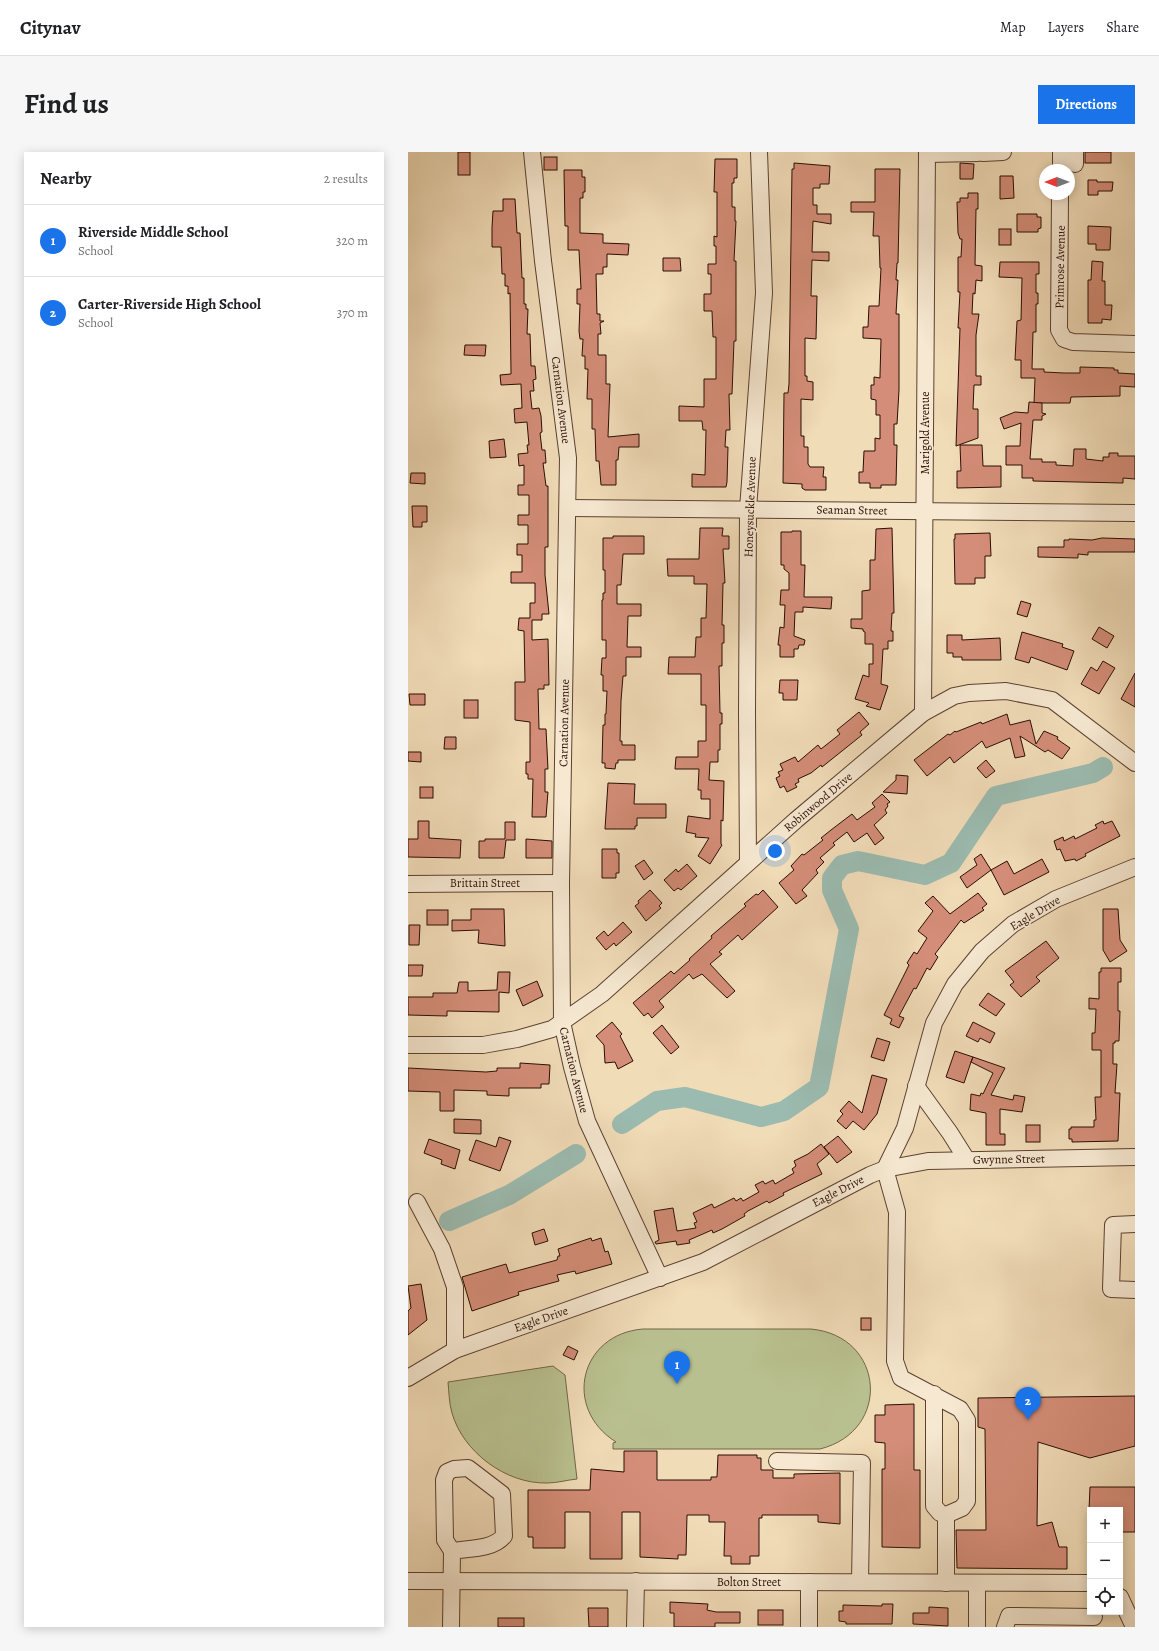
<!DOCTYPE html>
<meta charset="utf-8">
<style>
body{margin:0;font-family:Alegreya,serif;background:#f6f6f6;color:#202124}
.controls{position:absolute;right:12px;bottom:12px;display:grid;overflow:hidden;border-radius:0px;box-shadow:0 2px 10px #0003}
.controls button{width:36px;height:36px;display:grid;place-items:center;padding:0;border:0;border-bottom:1px solid #e0e0e0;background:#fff;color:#202124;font:20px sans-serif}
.compass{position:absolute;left:631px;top:12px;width:36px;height:36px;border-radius:50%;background:#fff;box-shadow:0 2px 10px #0003;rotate:270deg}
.you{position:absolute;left:367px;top:699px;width:14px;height:14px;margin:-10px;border:3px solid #fff;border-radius:50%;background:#1a73e8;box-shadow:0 0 0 6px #1a73e833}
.badge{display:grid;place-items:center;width:26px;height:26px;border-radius:50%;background:#1a73e8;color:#fff;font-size:13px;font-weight:700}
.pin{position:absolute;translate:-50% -33px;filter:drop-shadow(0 1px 2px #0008)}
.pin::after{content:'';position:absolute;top:21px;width:14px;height:12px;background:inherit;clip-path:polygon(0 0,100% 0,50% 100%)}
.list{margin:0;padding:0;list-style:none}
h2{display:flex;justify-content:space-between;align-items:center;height:52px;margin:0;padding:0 16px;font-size:17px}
h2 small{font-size:13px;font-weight:400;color:#757577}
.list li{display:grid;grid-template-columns:26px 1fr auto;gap:12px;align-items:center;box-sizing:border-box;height:72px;padding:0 16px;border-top:1px solid #e0e0e0}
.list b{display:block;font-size:15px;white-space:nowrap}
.list p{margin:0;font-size:13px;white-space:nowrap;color:#757577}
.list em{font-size:13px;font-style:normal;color:#757577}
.icon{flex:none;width:22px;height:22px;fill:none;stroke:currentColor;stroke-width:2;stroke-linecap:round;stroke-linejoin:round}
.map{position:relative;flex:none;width:727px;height:1475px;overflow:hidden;border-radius:0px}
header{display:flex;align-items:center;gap:24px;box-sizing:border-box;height:56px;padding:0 20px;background:#fff;border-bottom:1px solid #e0e0e0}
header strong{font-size:19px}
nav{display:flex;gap:22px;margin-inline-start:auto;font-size:14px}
.intro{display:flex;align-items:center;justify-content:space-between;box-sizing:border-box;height:96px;padding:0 24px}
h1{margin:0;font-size:28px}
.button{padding:10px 18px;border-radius:0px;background:#1a73e8;color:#fff;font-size:14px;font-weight:700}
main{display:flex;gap:24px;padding:0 24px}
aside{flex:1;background:#fff;border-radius:0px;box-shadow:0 2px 10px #0003}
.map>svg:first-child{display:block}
</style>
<header>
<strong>Citynav</strong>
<nav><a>Map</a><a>Layers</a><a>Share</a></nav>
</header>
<div class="intro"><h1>Find us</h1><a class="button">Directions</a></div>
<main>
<aside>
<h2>Nearby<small>2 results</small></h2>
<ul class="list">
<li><span class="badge">1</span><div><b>Riverside Middle School</b><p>School</p></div><em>320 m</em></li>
<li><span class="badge">2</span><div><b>Carter-Riverside High School</b><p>School</p></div><em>370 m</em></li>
</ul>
</aside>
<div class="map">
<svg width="727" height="1475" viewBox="0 0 727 1475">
<rect width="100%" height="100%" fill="#f1dcb8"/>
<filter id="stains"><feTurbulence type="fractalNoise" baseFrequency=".005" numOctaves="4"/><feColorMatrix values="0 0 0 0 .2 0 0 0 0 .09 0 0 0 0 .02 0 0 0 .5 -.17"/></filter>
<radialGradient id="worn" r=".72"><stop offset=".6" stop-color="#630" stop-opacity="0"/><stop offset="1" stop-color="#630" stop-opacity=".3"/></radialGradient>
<g fill="#b9c08f" stroke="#726649">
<path d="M235,1177H403C477,1184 484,1279 412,1297H205V1291L208,1290C154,1256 172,1182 235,1177Z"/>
<path d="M145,1214L157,1223L169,1327C159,1328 149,1331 139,1331C98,1332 55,1300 44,1261C41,1251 41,1240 40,1230Z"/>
</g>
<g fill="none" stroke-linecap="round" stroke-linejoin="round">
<g stroke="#9bbbb0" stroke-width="20">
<polyline points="214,972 249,949 277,945 353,965 376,959 411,935 441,777 424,738 424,726 434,713 450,709 517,723 543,711 588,644 685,621 695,615"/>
<polyline points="41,1069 101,1043 168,1002"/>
</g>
</g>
<g fill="#d48d78" stroke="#2b0d03">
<rect x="50" y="0" width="12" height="23"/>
<rect x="677" y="0" width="26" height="11"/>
<rect x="136" y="5" width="13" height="13"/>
<polygon points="307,7 329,7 329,26 326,26 326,31 324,31 324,55 327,55 327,69 328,69 326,109 328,109 328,189 326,189 324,242 321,242 322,278 318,278 317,295 320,295 319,330 318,335 284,335 284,322 297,323 298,278 295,278 294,269 271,269 271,254 296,255 296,227 308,227 308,185 305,185 304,159 296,159 296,142 303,142 303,122 300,122 300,112 308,112 308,94 306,94 306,84 309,85 309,40 306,40"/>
<polygon points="386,11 422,14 421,32 412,32 412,36 405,36 405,53 409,53 409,62 423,62 423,72 405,69 404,100 421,100 421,109 404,108 403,144 409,144 408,187 397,186 397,224 399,224 399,229 405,230 405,248 393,247 393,284 396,284 396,295 400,295 400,312 402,315 416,315 415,325 418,325 418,338 397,338 394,336 394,332 375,331 376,241 380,241 381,232 384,17 386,17"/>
<polygon points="552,11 566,12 565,27 552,27"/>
<polygon points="467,17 492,17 490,111 489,111 488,128 490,128 488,162 491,162 491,238 489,272 486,272 486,293 489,293 488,333 473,333 473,336 462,336 462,331 451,331 451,320 455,320 456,299 467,299 467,286 472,287 472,263 468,263 468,248 463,247 463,233 466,233 466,225 472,226 472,223 473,187 455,186 455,175 460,175 461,154 471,154 473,116 472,116 471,84 465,84 466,60 443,60 443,50 467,50"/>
<polygon points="156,18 174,18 174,25 177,25 177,40 175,40 175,46 172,46 172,81 195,82 195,91 221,92 220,103 199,102 199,115 195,115 195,122 188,122 189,162 192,162 192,169 196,169 192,171 193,182 190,182 190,203 198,203 198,232 202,232 200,285 231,282 231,295 211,295 210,308 208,308 208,333 193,333 191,309 188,309 187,277 184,277 184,247 179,247 180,217 177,217 177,204 174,204 175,187 172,187 171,179 172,152 169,152 169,137 173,137 171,98 160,98 160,74 157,74"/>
<polygon points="592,24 605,24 606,46 592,47"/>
<polygon points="680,28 689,28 689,30 705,30 704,39 690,39 690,43 680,43"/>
<polygon points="560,41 570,41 570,57 568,57 567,113 574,114 574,129 568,128 567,142 565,141 564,162 571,162 568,183 568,224 573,224 573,233 566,233 565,257 570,257 570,286 548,294 552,176 550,176 552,140 550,140 550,105 553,105 554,87 552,87 550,81 549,50 552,50 552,46 560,46"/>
<polygon points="95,47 107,47 109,81 112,81 114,126 116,126 116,152 118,152 118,157 120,157 119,182 122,182 123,214 127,214 128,227 125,228 126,239 122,239 124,257 131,256 133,264 134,280 132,281 134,298 137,298 138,311 135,311 138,334 140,334 140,395 137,395 137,423 141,462 134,462 134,468 124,468 124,488 140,487 141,533 136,533 136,537 130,537 131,577 138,577 140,617 137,617 137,640 140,640 138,665 124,665 125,627 120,627 120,622 118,622 118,610 122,610 122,570 107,568 107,530 117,530 116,479 110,478 111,466 122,466 122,451 127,451 127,431 103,431 103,420 114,420 114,403 109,403 109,392 120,392 120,373 110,373 110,363 121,363 121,343 110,343 110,333 116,333 116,313 111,314 110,302 120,301 119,293 121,293 119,270 107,271 106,257 114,256 113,232 93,233 92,223 103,222 102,141 100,142 100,134 97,134 97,122 94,122 93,95 84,95 84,75 85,59 95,59"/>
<polygon points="609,62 629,62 629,65 633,65 633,76 630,77 630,80 609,80"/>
<polygon points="680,74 703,75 702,98 688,98 688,92 680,92"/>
<rect x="591" y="77" width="12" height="16"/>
<polygon points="255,106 272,106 273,119 255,119"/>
<polygon points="684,109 695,110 694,129 697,129 697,153 704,153 703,168 694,167 694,171 680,171 680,128 683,128"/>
<polygon points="592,110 631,110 631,122 628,122 628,141 630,141 630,152 628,152 628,180 625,180 624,217 636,217 636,220 656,221 672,221 672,215 706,216 706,218 710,218 710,221 727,222 727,235 712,234 712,244 663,245 662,251 626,251 627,226 613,226 613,208 607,208 609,169 613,168 614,126 591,125"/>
<polygon points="57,193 78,193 77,204 56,203"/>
<polygon points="621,250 634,251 634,261 638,262 634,264 634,268 625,268 622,307 634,307 634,310 648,310 648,313 665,314 666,297 678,297 678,307 695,309 695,305 701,305 701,301 710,301 710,304 727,304 727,327 715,326 715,331 625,329 625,326 614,326 614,313 598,313 598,294 612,294 613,271 596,277 592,266 607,260 620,261"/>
<polygon points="96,287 98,305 82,306 81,289"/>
<polygon points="552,293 574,293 575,314 593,314 593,335 549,336 549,319 553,319"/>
<polygon points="3,321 17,321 17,332 2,331"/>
<polygon points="4,354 19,354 19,370 14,370 14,375 5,375"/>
<polygon points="292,376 315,376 314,384 321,384 321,397 315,397 317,431 315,431 314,473 316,473 316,491 314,491 314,514 311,514 312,561 314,561 314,572 312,572 312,598 310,598 310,610 302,610 301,628 316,629 315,669 313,668 313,692 314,693 302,712 290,704 301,686 287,685 288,682 278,680 280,664 302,667 302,647 293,647 293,638 290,638 291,617 267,617 268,605 290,605 290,589 298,589 298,553 293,553 293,522 260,522 261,505 287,505 288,485 293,485 293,466 298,466 299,432 286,432 286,424 260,424 259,407 291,407"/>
<polygon points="484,376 486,461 484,461 483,479 485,479 485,489 480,489 480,497 475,497 473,532 480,534 472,558 458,554 461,551 447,547 455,523 461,525 461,512 465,512 465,492 457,492 457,480 455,479 455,477 443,476 443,467 454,467 454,439 462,438 462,408 467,408 468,377"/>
<polygon points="384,379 393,379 393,413 397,413 396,445 424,445 423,457 395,455 395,460 387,460 386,484 397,488 396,493 391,493 390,497 386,497 386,505 372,505 372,493 370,493 372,475 376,476 377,453 372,453 373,438 381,438 381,421 376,417 376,413 373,413 373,380 384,380"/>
<polygon points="582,381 583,404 577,404 577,426 567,426 567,432 547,432 546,387 547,387 547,382"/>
<polygon points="205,384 236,384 236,402 215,402 213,433 209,433 209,452 233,452 233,464 220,464 219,495 233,495 233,505 218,505 218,524 215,524 213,549 212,589 214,589 214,593 227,593 227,608 210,608 210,611 208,611 207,617 197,616 197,611 194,611 195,573 197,573 197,562 198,562 199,539 195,539 195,523 193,523 194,506 198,506 198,488 194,488 194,448 195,448 195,441 197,441 197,418 195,418 195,386 205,386"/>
<polygon points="694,386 727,387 727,400 680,400 680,403 670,402 670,406 630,405 630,395 656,395 656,388 661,388 661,387 684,388"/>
<polygon points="613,449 623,452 619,465 609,462"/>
<polygon points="691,475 706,484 699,496 684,487"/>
<polygon points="614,480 655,492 654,495 666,499 659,518 623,505 621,511 607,507"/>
<polygon points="539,483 554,483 554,488 592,486 593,508 554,508 554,505 545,505 545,501 539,501"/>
<polygon points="695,509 707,516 691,542 673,532 683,515 689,519"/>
<polygon points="727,521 727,555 713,547"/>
<polygon points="372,528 390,528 389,548 375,548 375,541 371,541"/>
<polygon points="1,542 17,542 17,553 2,553"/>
<rect x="56" y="548" width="14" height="18"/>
<polygon points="451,560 461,572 452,580 454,583 414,615 413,613 403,621 390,627 391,630 387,632 389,635 379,640 376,634 372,636 368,626 372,624 370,620 375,618 372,612 387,605 390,610 410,593 413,597 432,582 429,578"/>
<polygon points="599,562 602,573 622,568 628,592 636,579 650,585 649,587 662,596 654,607 640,598 637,600 612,584 617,604 607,606 602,586 578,596 574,589 546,611 542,605 519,624 506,608 540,582 542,583 547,579 548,580 573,570 574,572"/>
<polygon points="37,585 48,585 48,597 36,597"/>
<polygon points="0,600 13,600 13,610 0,609"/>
<polygon points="578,608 587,619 578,626 569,616"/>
<polygon points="488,623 500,624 499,642 475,640 488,628"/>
<polygon points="200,631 227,632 226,652 258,652 258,666 229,666 229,674 227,674 227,677 197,677"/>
<rect x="12" y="635" width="13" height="11"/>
<polygon points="474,642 482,650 479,652 480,654 477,658 479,661 466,673 476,686 467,693 459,681 446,690 439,680 425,691 427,693 412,706 416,710 408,718 410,721 394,738 399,744 388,752 371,731 386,718 383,714 394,702 396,703 415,688 413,686 423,678 444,662 449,668 467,655 464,651"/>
<polygon points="10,669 21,669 21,686 53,688 52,706 0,705 0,687 10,687"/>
<polygon points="695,669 696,672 704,669 712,684 677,702 678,704 668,709 667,707 657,709 652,697 649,698 646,689 655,685 656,689 666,684 667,687 689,676 687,673"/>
<polygon points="97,670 107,670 107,688 98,688 96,706 71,706 71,689 77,689 77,687 97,687"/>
<polygon points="118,687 144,689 144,706 118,706"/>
<polygon points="194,697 209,697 209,701 211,701 211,721 208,721 208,726 194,726"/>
<polygon points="573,702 583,718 559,736 552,725 569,713 566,707"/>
<polygon points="634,707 641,720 596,743 583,718 599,709 606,722"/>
<polygon points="236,708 245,721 236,728 227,714"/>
<polygon points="279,712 289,724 273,738 270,736 266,739 256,728 268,717 270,720"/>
<polygon points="242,738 254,751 251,754 253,756 238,769 227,754 231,751 230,749"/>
<polygon points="355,738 370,755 334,788 330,783 311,800 314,802 302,812 327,839 319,846 294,822 285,827 281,822 251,849 256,855 244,866 240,861 236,864 225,851 263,819 266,822 282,808 281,807 304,786 303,784 338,754 336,752 348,742 350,743"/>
<polygon points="570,741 579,752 574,756 576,758 556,771 553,768 527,802 530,805 522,818 519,816 508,837 506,836 491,864 496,866 491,876 482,872 484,867 476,863 501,813 499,811 506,800 509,802 519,786 510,779 525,759 517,751 525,744 542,762"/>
<polygon points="63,757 96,757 97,794 70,791 71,778 44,779 44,768 63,768"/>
<polygon points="695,757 710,757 712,788 719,799 702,810 695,798"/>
<rect x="19" y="758" width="21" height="15"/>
<polygon points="215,770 224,780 208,794 206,791 198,798 188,786 196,779 200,784"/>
<polygon points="1,773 12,773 11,793 1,793"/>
<polygon points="638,789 651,806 628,825 632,829 613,845 602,833 606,830 597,819"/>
<polygon points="0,813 15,813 14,824 0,824"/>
<polygon points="693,816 713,816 713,830 710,830 710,859 712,859 711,889 707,889 707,891 705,891 705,912 709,912 707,941 712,941 710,989 664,990 664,987 661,987 661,977 663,977 663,975 686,975 686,968 688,968 687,945 693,945 693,898 684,898 684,881 687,881 688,857 681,857 681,846 691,847 691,820 693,820"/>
<polygon points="90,820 102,820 101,841 91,840 91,860 39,859 39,864 0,863 0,845 25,845 25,841 49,841 51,830 60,830 60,839 89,838"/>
<polygon points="129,829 135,844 115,854 108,838"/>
<polygon points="580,841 597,852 588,864 571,853"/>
<polygon points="204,870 214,882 212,884 225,909 210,917 207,910 197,911 196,893 188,884"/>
<polygon points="565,870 587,881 582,891 572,886 570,890 558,884"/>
<polygon points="254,873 271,895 263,902 245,881"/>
<polygon points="469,886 482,890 476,909 463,905"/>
<polygon points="547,899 565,905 563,910 565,905 597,916 583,943 605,948 606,943 617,945 614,960 592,957 592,982 597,982 597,993 578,993 578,961 562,958 563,942 572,944 573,941 575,942 585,921 563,910 556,931 538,925"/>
<polygon points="112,911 142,913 141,932 133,932 133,936 101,936 101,944 79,943 79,939 46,938 46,959 32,959 32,940 0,939 0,916 78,920 89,919 89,916 112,916"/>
<polygon points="464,923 479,927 469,962 456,978 445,969 438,977 429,969 435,962 432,959 441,949 454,961"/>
<polygon points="46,967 73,968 73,982 46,981"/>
<rect x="618" y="973" width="14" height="17"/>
<polygon points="430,984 444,1000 429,1011 416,995"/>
<polygon points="91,985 103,989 92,1019 61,1008 68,988 88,995"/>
<polygon points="21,987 52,998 47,1017 33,1012 34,1008 16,1001"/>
<polygon points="413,992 421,1002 409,1012 414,1022 375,1041 376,1043 361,1051 359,1049 340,1059 336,1062 337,1064 314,1077 305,1081 304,1078 281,1088 282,1091 269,1093 268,1089 248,1092 247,1090 251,1088 246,1059 265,1056 269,1079 288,1076 286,1071 289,1070 285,1061 304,1052 306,1056 326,1046 328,1049 333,1046 335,1049 351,1040 347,1033 355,1029 357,1032 365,1028 367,1032 386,1021 384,1017 388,1014 386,1009 400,1002"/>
<polygon points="136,1077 140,1089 127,1093 124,1081"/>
<polygon points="183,1086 184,1089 193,1086 197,1100 200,1099 204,1112 168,1122 167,1119 149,1123 151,1129 110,1140 111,1143 64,1159 54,1125 98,1112 101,1121 149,1108 150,1104 152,1104 150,1097"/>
<polygon points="13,1132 19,1168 0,1183 0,1159 3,1156 0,1134"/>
<rect x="453" y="1166" width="10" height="12"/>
<polygon points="160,1194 170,1199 166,1208 155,1203"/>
<polygon points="727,1244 727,1294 682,1306 630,1290 629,1374 644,1370 651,1395 659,1395 659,1417 549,1416 548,1378 578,1378 577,1277 570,1275 570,1246"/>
<polygon points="506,1252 506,1318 512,1318 512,1396 474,1395 474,1317 477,1317 477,1291 467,1290 467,1263 477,1263 477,1253"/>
<polygon points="216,1299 249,1299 249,1328 303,1328 303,1325 309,1325 310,1303 349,1303 349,1306 353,1306 353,1318 365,1318 365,1326 386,1326 386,1322 432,1321 432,1372 410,1370 410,1363 354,1363 354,1366 351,1366 351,1404 342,1404 342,1412 323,1412 323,1404 316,1404 317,1370 301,1370 301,1363 279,1363 278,1403 270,1403 270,1407 232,1405 232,1360 214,1360 214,1407 182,1407 182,1360 157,1360 157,1396 125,1396 125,1385 120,1385 120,1338 182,1338 183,1317 216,1320"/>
<polygon points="682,1335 727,1335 727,1380 712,1380 712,1358 681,1358"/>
<polygon points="262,1450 300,1452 299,1458 308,1460 332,1460 332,1471 307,1471 307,1475 266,1475 266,1461 262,1461"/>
<polygon points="474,1452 485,1452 484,1472 438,1472 438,1470 431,1469 431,1459 435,1459 435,1453 474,1454"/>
<polygon points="521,1455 540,1456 540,1474 505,1472 505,1461 521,1461"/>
<polygon points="180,1456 200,1456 200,1475 181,1475"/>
<rect x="350" y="1458" width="25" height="15"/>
<rect x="90" y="1466" width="26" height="9"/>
</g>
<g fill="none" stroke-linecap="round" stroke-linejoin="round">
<defs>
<g id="minor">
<polyline points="124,0 135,109 160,306 153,731 154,870 164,915 179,969 252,1126"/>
<polyline points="667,0 667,12"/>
<polyline points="575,1 595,0"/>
<polyline points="519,2 570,1"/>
<polyline points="653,18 653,0"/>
<polyline points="652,42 651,178 656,187 665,190 727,192"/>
<polyline points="160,356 727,361"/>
<polyline points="515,561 519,0"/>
<polyline points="340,710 339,560 340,357 356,141 351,0"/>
<polyline points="0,732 153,731"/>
<polyline points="0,893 75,893 109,887 144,877 194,842 388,668 515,561 546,544 561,541 598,539 644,548 727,611"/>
<polyline points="508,934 542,981 559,1008"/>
<polyline points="9,1050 34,1097 47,1135 47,1198"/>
<polyline points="727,1072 705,1073 703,1137 727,1138"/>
<polyline points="0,1226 47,1198 295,1110 462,1023 477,1017 497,976 526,871 547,832 574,799 605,772 648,747 727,715"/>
<polyline points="526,1242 526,1354 532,1361 538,1363 554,1356 559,1349 559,1268 552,1257 493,1226 487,1209 489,1060 477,1017 520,1009 727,1005"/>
<polyline points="369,1309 454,1311 452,1430"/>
<polyline points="538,1363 538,1431"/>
<polyline points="0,1429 682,1431"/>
<polyline points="712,1445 726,1475"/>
<path d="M43,1475L44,1399L37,1388L36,1328L39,1320L46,1317L60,1316L94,1342L96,1384C84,1398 61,1396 44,1399"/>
<polyline points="227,1475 228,1429"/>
<polyline points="401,1475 401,1430"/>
<polyline points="569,1475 569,1431"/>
<polyline points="597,1475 601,1464 686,1465"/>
</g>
</defs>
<use href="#minor" stroke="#5c4130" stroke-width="18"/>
<use href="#minor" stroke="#f6e8d1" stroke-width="16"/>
</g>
<g text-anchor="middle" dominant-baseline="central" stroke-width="3.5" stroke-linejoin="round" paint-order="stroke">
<g font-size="12" fill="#2b0d03" stroke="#f6e8d1">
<text transform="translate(652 115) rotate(-89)">Primrose Avenue</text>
<text transform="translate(153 248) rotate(83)">Carnation Avenue</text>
<text transform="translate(517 281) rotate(-90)">Marigold Avenue</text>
<text transform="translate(342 355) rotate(-88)">Honeysuckle Avenue</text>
<text transform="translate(444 358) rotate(1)">Seaman Street</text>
<text transform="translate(156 571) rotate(-89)">Carnation Avenue</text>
<text transform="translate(410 650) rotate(-40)">Robinwood Drive</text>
<text x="77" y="731">Brittain Street</text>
<text transform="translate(627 761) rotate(-31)">Eagle Drive</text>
<text transform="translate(166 918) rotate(76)">Carnation Avenue</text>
<text transform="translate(601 1007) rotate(-1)">Gwynne Street</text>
<text transform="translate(430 1039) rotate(-27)">Eagle Drive</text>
<text transform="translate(133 1167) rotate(-19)">Eagle Drive</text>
<text x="341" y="1430">Bolton Street</text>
</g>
</g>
<rect width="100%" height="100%" filter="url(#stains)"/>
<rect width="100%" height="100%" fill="url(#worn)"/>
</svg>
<div class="controls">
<button>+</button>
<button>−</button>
<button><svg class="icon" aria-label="locate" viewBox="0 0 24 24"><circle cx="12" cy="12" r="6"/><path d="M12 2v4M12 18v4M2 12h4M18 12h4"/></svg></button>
</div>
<svg class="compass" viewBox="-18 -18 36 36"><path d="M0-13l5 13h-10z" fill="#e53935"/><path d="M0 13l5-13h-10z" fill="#757577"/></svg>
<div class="you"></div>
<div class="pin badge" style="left:269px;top:1232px">1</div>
<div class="pin badge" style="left:620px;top:1268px">2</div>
</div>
</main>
